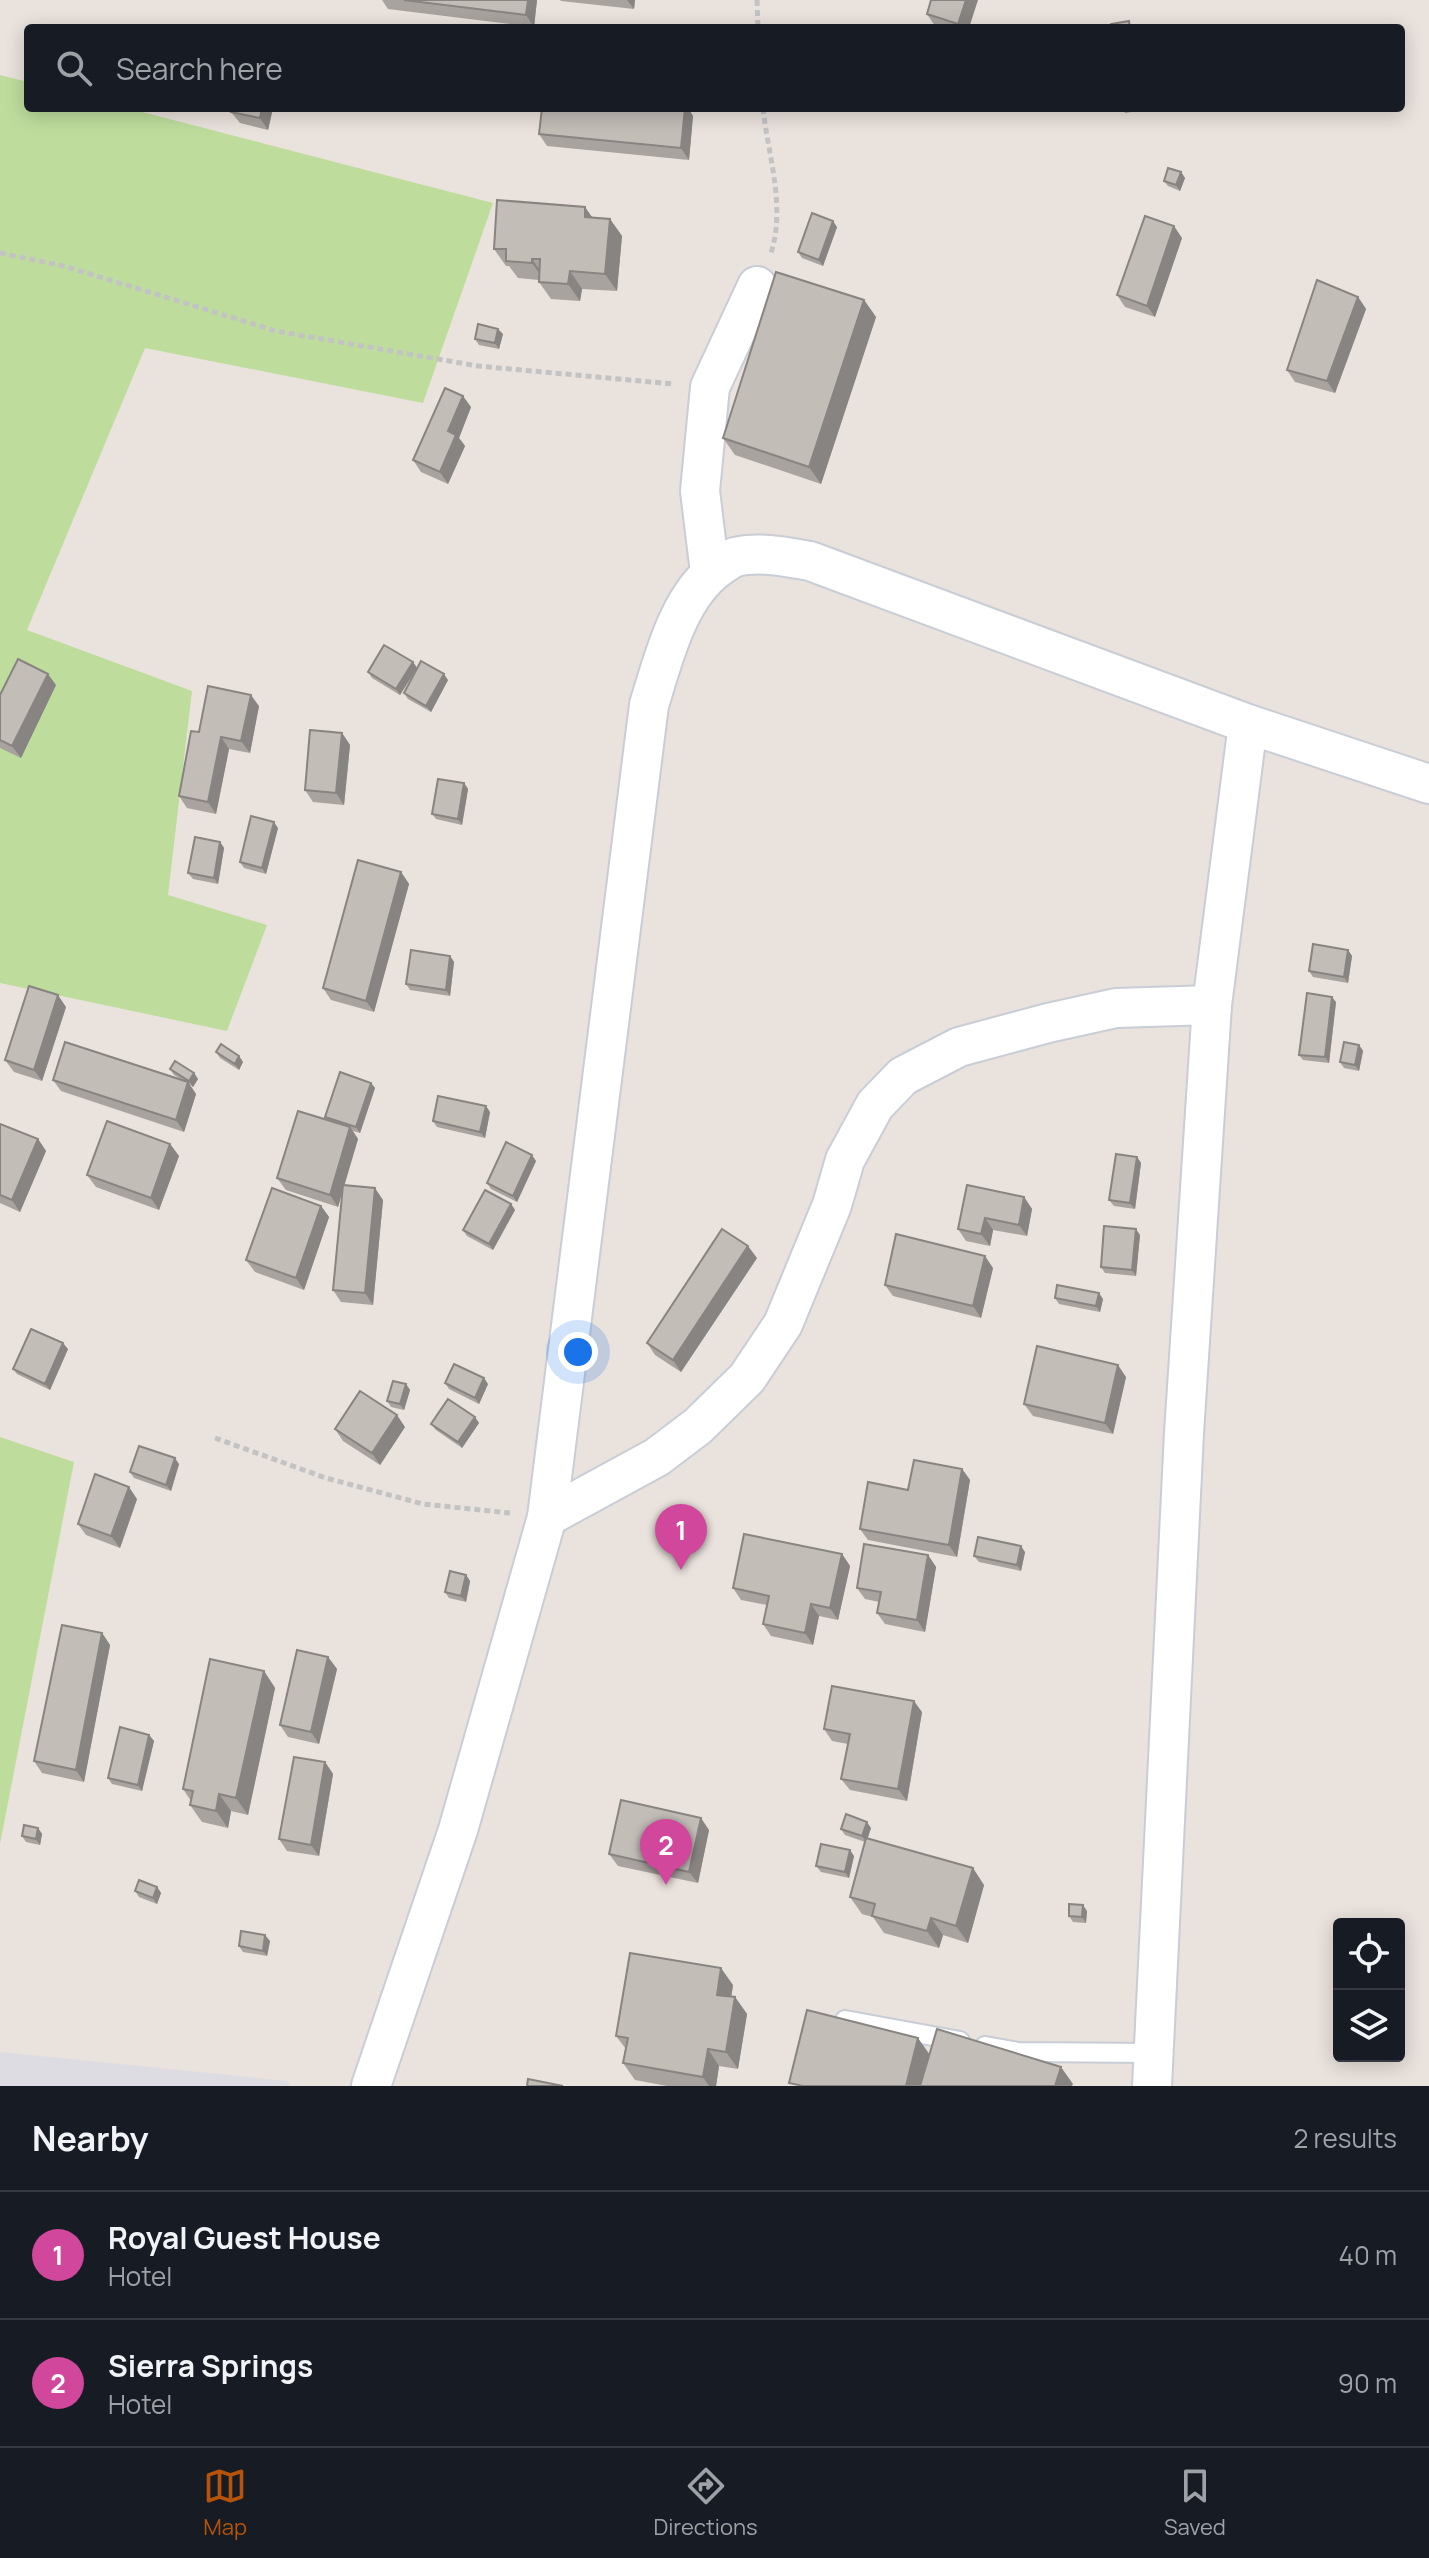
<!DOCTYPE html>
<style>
body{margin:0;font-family:Manrope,sans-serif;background:#20242c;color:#f1f3f6}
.controls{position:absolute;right:24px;bottom:24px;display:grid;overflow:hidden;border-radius:8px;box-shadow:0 4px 20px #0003}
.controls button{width:72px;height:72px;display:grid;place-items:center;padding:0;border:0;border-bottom:2px solid #363941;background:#171b24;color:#f1f3f6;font:40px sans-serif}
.you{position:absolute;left:578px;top:1352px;width:28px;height:28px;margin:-20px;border:6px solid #fff;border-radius:50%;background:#1a73e8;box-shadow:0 0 0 12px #1a73e833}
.badge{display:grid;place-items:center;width:52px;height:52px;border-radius:50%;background:#b45309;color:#fff;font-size:26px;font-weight:700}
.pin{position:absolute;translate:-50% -66px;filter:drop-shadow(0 2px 4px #0008)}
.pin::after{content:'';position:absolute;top:42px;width:28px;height:24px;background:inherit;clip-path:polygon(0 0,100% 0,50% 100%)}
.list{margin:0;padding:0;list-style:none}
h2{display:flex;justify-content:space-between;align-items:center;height:104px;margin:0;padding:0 32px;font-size:34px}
h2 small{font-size:26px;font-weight:400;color:#9ea1a6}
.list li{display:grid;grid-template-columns:52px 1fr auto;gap:24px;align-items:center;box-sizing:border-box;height:128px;padding:0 32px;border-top:2px solid #363941}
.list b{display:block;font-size:30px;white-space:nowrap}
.list p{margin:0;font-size:26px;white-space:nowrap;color:#9ea1a6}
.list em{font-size:26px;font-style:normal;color:#9ea1a6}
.icon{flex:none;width:44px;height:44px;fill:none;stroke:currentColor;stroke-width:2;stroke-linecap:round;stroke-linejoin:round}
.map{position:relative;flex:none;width:1429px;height:2086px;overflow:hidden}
.search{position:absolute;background:#171b24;box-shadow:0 4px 20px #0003;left:24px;right:24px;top:24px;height:88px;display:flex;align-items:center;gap:20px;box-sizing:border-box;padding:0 28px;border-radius:8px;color:#9ea1a6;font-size:30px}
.sheet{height:360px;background:#171b24}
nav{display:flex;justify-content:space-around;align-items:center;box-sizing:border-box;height:112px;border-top:2px solid #363941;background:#171b24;font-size:22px;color:#9ea1a6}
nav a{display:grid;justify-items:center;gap:4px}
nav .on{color:#b45309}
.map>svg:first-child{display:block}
</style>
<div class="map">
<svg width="1429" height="2086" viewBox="0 0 1429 2086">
<rect width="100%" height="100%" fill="#eae2dc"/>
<polygon fill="#dddce3" points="0,2052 287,2081 290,2086 0,2086"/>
<g fill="#bedd9d">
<polygon points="0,75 28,82 28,108 127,108 493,203 423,403 145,348 27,630 192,691 168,895 267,925 227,1031 0,983"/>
<polygon points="0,1437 74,1462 0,1844"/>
</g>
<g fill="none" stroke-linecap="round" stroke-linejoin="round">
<defs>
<g id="lane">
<polyline points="845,2020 960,2041"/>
<polyline points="985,2046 1018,2052 1153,2053"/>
</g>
<g id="street">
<polyline points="710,573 700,491 710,387 757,286"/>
<polyline points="547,1517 657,1457 698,1426 747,1378 783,1324 832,1205 845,1160 875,1105 903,1076 959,1047 1048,1023 1116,1008 1212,1005"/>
<path d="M371,2086L458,1830L547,1517L649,705C663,660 678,596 719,567C724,564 730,559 735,557C759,551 787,557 810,561L1248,724L1429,784"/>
<polyline points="1152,2086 1184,1433 1212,1005 1248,724"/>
</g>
</defs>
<use href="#lane" stroke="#c8cdd6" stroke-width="22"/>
<use href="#street" stroke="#c8cdd6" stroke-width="42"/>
<g stroke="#c3c3c3" stroke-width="5" stroke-dasharray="6 4" stroke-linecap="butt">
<polyline points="757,0 758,28"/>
<path d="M763,108C768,156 786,205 771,253"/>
<polyline points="0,253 64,266 276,331 478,366 673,384"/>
<polyline points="215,1438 326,1478 423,1504 510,1513"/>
</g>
<use href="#lane" stroke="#fff" stroke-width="18"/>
<use href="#street" stroke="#fff" stroke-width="38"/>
</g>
<g fill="#a8a39e">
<polygon points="382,0 537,0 534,27 388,9"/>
<polygon points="560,0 635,0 634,9 561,1"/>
<polygon points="927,14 969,28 941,28 935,26"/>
<polygon points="232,108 273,108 268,130 240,123 231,112"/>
<polygon points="542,108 688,108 693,116 689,160 547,146 539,134"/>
<polygon points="1122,108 1140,108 1140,111 1125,113"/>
<polygon points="1181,172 1185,178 1180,191 1168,186 1164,181"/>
<polygon points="592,217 610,219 622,236 617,291 582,289 580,301 551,299 539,282 539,280 518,278 509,266 506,266 494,249"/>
<polygon points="837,227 823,266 802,258 798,252"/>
<polygon points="1182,238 1155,317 1125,307 1117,295"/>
<polygon points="1358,297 1366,309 1335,393 1295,382 1287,370"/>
<polygon points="864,300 876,317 821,484 735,455 723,438"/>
<polygon points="503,334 499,349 479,345 475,339"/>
<polygon points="471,407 459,438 465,446 448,484 421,472 413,460"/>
<polygon points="413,662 417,668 400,695 372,678 368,672"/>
<polygon points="448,680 431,712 408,699 404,693"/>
<polygon points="56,685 21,758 0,748 0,695"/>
<polygon points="259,706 250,753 229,749 216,814 187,808 179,796 199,732"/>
<polygon points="342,733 350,745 344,805 313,802 305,790"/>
<polygon points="464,783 468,789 462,825 436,819 432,814"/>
<polygon points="278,828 266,874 244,868 240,862"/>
<polygon points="220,842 224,848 218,884 193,879 188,873"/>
<polygon points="401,872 409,884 374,1012 331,1000 323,988"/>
<polygon points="1348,950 1352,956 1348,983 1313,977 1309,971"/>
<polygon points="450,956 454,962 450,996 410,990 406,984"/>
<polygon points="1336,1002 1329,1063 1303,1060 1299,1055"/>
<polygon points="66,1007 42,1081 14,1072 5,1060"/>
<polygon points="1359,1045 1363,1051 1359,1071 1344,1068 1340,1062"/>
<polygon points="216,1052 239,1056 243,1062 239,1070 220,1058"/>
<polygon points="170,1069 194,1073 198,1079 193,1087 189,1084 196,1094 184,1132 61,1091 53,1080 184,1081 174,1075"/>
<polygon points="371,1083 375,1088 360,1133 353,1131 358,1139 344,1185 383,1200 373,1305 341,1302 333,1290 342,1191 338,1207 286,1190 277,1178 327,1120 325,1117"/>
<polygon points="490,1112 485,1138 437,1127 433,1121"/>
<polygon points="0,1124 38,1139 46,1151 20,1212 0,1203"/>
<polygon points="170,1144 179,1156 159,1210 96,1187 87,1175"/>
<polygon points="1137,1157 1141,1163 1135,1209 1114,1206 1109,1200"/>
<polygon points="536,1161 517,1202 491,1189 487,1183"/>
<polygon points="1024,1197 1032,1209 1027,1236 993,1230 990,1246 966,1241 958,1229"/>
<polygon points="511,1204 515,1210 493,1250 467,1236 463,1230"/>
<polygon points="321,1206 329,1217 304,1290 255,1272 246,1260"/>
<polygon points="1140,1235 1136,1276 1105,1273 1101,1267"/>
<polygon points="757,1258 681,1372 655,1355 647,1343"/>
<polygon points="993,1268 981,1318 893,1296 885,1285"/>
<polygon points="1055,1298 1103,1299 1100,1312 1059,1304"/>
<polygon points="68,1349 50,1390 17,1374 13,1369"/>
<polygon points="1126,1377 1113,1434 1033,1416 1024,1404"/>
<polygon points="445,1383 488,1384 479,1404 449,1389"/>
<polygon points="406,1384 410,1390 404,1410 391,1407 387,1401"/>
<polygon points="475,1417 479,1423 462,1448 436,1430 431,1424"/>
<polygon points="405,1427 380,1465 343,1441 335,1429"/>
<polygon points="179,1464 171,1491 134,1478 130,1472"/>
<polygon points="962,1469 970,1480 957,1557 868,1540 860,1529 908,1490"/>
<polygon points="137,1499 120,1548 86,1535 78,1524"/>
<polygon points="1025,1552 1021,1571 979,1562 974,1556"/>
<polygon points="842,1554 850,1566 838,1620 819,1616 813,1645 771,1636 763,1624 767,1605 741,1600 733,1588"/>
<polygon points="928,1555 936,1567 925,1632 885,1624 877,1613 879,1602 865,1599 857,1588"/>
<polygon points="466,1575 470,1581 466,1602 449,1598 445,1592"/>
<polygon points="102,1633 110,1645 84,1782 42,1773 34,1761"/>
<polygon points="328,1657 337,1669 319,1744 288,1737 280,1725"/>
<polygon points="264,1671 275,1688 248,1815 231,1811 228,1828 202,1822 190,1805 191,1801 183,1789"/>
<polygon points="922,1712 907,1801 850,1790 841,1779 848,1744 832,1741 824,1729"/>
<polygon points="149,1735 154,1741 142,1791 112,1784 108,1778"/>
<polygon points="325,1762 333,1774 319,1856 287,1851 279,1839"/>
<polygon points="38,1828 42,1834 40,1845 26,1842 22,1836"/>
<polygon points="871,1828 868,1838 984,1885 968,1943 943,1935 939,1948 884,1933 873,1917 862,1914 850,1897 865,1842 845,1835 841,1829"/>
<polygon points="709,1830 698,1883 618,1866 609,1854"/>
<polygon points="854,1856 849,1878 821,1872 816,1866"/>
<polygon points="157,1887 161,1893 157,1904 139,1897 135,1891"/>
<polygon points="1087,1911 1086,1923 1073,1922 1069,1916"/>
<polygon points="270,1941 267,1956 243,1952 239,1946"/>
<polygon points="733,1985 731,1997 735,1997 747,2014 738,2069 719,2066 716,2086 667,2086 635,2080 623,2063 626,2049 616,2036"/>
</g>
<g fill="#888481">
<polygon points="528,0 537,0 534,27 526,15"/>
<polygon points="627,0 635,0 634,9"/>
<polygon points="966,0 978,0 969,28 961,28 958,24"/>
<polygon points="262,108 273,108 268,130 260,118"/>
<polygon points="685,108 688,108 693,116 689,160 681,148"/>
<polygon points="1181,172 1185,178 1180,191 1176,185"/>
<polygon points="585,207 597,224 585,217"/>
<polygon points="610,219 622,236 617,291 605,274"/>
<polygon points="833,221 837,227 823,266 819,260"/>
<polygon points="1174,226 1182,238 1155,317 1147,306"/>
<polygon points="532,259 544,276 544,280 532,263"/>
<polygon points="570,271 582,289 580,301 568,284"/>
<polygon points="1358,297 1366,309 1335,393 1327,381"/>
<polygon points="864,300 876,317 821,484 809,467"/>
<polygon points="498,329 503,334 499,349 495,343"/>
<polygon points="463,396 471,407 459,438 465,446 448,484 440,472 448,431"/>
<polygon points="413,662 417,668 400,695 396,689"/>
<polygon points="48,674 56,685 21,758 12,746"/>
<polygon points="444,674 448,680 431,712 426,706"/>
<polygon points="251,695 259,706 250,753 241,741"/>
<polygon points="342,733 350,745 344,805 336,793"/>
<polygon points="221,737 229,749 216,814 208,802"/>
<polygon points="464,783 468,789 462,825 458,819"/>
<polygon points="274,822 278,828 266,874 262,868"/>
<polygon points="220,842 224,848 218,884 214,878"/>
<polygon points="401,872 409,884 374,1012 366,1001"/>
<polygon points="1348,950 1352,956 1348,983 1344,977"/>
<polygon points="450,956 454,962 450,996 446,990"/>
<polygon points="58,995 66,1007 42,1081 34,1070"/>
<polygon points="1332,997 1336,1002 1329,1063 1325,1057"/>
<polygon points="1359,1045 1363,1051 1359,1071 1355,1065"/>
<polygon points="239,1056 243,1062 239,1070 235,1064"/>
<polygon points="194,1073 198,1079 193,1087 189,1081"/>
<polygon points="188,1082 196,1094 184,1132 176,1120"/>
<polygon points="371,1083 375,1088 360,1133 356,1127"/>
<polygon points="486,1106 490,1112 485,1138 480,1132"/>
<polygon points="350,1127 358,1139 338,1207 330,1195"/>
<polygon points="38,1139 46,1151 20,1212 12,1200"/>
<polygon points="170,1144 179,1156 159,1210 151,1198"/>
<polygon points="532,1155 536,1161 517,1202 513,1196"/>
<polygon points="1137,1157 1141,1163 1135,1209 1130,1203"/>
<polygon points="375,1188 383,1200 373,1305 365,1293"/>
<polygon points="1024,1197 1032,1209 1027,1236 1019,1225"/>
<polygon points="511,1204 515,1210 493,1250 489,1244"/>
<polygon points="321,1206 329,1217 304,1290 296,1278"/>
<polygon points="985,1218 993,1230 990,1246 981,1234"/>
<polygon points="1136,1229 1140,1235 1136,1276 1132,1270"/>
<polygon points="748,1246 757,1258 681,1372 673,1360"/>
<polygon points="985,1256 993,1268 981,1318 973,1306"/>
<polygon points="1099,1293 1103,1299 1100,1312 1096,1306"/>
<polygon points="63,1343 68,1349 50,1390 45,1384"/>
<polygon points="1118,1365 1126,1377 1113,1434 1105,1423"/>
<polygon points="484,1378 488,1384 479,1404 475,1398"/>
<polygon points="406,1384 410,1390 404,1410 400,1404"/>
<polygon points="397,1415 405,1427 380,1465 372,1453"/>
<polygon points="475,1417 479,1423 462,1448 458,1442"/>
<polygon points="175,1458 179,1464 171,1491 166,1485"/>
<polygon points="962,1469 970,1480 957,1557 949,1545"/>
<polygon points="129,1487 137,1499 120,1548 111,1536"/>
<polygon points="1021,1546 1025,1552 1021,1571 1017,1565"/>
<polygon points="842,1554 850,1566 838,1620 830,1608"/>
<polygon points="928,1555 936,1567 925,1632 917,1620"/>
<polygon points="466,1575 470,1581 466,1602 461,1596"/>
<polygon points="811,1604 819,1616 813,1645 805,1633"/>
<polygon points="102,1633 110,1645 84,1782 76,1770"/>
<polygon points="328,1657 337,1669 319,1744 311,1732"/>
<polygon points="264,1671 275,1688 248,1815 236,1798"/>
<polygon points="914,1701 922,1712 907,1801 898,1789"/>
<polygon points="149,1735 154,1741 142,1791 138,1785"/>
<polygon points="325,1762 333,1774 319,1856 311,1845"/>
<polygon points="219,1794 231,1811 228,1828 216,1811"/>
<polygon points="701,1818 709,1830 698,1883 689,1872"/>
<polygon points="867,1822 871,1828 866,1842 862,1836"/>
<polygon points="38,1828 42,1834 40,1845 36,1839"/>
<polygon points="850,1850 854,1856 849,1878 845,1872"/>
<polygon points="973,1868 984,1885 968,1943 956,1926"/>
<polygon points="157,1887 161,1893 157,1904 153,1898"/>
<polygon points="1083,1905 1087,1911 1086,1923 1082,1917"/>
<polygon points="931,1918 943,1935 939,1948 927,1931"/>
<polygon points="265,1935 270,1941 267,1956 263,1951"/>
<polygon points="721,1968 733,1985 729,2012 717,1995"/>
<polygon points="735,1997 747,2014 738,2069 726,2052"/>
<polygon points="918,2038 930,2055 922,2086 906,2086"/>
<polygon points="708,2049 719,2066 716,2086 709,2086 703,2077"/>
<polygon points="1061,2067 1073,2084 1072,2086 1055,2086"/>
</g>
<g fill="#c3bdb8" stroke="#888481" stroke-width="2">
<polygon points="404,0 528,0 526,15"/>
<polygon points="931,0 966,0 958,24 927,14"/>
<polygon points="1129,21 1130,28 1111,28 1111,24"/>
<polygon points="232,108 262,108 260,118 231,112"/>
<polygon points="542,108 685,108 681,148 539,134"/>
<polygon points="1168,168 1181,172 1176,185 1164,181"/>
<polygon points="497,200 585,207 585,217 610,219 605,274 570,271 568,284 539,282 540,259 532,259 532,263 506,261 506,249 494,249"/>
<polygon points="812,213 833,221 819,260 798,252"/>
<polygon points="1145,216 1174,226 1147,306 1117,295"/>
<polygon points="776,272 864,300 809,467 723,438"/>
<polygon points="1317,280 1358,297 1327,381 1287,370"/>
<polygon points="478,324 498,329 495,343 475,339"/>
<polygon points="445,388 463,396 448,431 456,435 440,472 413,460"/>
<polygon points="384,645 413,662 396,689 368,672"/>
<polygon points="18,659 48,674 12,746 0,740 0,695"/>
<polygon points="421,661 444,674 426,706 404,693"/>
<polygon points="208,686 251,695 241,741 221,737 208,802 179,796 191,731 199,732"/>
<polygon points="310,730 342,733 336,793 305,790"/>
<polygon points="438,779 464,783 458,819 432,814"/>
<polygon points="251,816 274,822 262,868 240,862"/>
<polygon points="195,837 220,842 214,878 188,873"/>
<polygon points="358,860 401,872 366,1001 323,988"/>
<polygon points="1313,944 1348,950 1344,977 1309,971"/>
<polygon points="411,950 450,956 446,990 406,984"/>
<polygon points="29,986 58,995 34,1070 5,1060"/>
<polygon points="1307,993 1332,997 1325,1057 1299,1055"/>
<polygon points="65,1042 188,1082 176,1120 53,1080"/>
<polygon points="1344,1042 1359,1045 1355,1065 1340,1062"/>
<polygon points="221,1044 239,1056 235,1064 216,1052"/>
<polygon points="175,1061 194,1073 189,1081 170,1069"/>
<polygon points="340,1072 371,1083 356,1127 325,1117"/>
<polygon points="438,1096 486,1106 480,1132 433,1121"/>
<polygon points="298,1111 350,1127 330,1195 277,1178"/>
<polygon points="107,1121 170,1144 151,1198 87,1175"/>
<polygon points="0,1124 38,1139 12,1200 0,1195"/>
<polygon points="506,1142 532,1155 513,1196 487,1183"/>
<polygon points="1116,1154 1137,1157 1130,1203 1109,1200"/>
<polygon points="343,1185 375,1188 365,1293 333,1290"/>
<polygon points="967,1185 1024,1197 1019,1225 985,1218 981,1234 958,1229"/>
<polygon points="272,1188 321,1206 296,1278 246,1260"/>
<polygon points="485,1190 511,1204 489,1244 463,1230"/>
<polygon points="1104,1226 1136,1229 1132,1270 1101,1267"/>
<polygon points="722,1229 748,1246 673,1360 647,1343"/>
<polygon points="896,1234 985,1256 973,1306 885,1285"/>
<polygon points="1057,1285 1099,1293 1096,1306 1055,1298"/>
<polygon points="31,1329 63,1343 45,1384 13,1369"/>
<polygon points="1037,1346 1118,1365 1105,1423 1024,1404"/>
<polygon points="454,1364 484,1378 475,1398 445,1383"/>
<polygon points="393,1381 406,1384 400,1404 387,1401"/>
<polygon points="360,1391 397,1415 372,1453 335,1429"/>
<polygon points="448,1399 475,1417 458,1442 431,1424"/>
<polygon points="139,1446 175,1458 166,1485 130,1472"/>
<polygon points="914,1460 962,1469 949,1545 860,1529 868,1482 908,1490"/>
<polygon points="95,1474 129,1487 111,1536 78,1524"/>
<polygon points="744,1534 842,1554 830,1608 811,1604 805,1633 763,1624 769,1596 733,1588"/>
<polygon points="978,1537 1021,1546 1017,1565 974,1556"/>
<polygon points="864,1544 928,1555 917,1620 877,1613 881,1592 857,1588"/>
<polygon points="450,1571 466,1575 461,1596 445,1592"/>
<polygon points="62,1625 102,1633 76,1770 34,1761"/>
<polygon points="297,1650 328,1657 311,1732 280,1725"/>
<polygon points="210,1659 264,1671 236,1798 219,1794 216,1811 190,1805 193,1791 183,1789"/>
<polygon points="832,1686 914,1701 898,1789 841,1779 850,1734 824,1729"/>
<polygon points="120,1727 149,1735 138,1785 108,1778"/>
<polygon points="294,1757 325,1762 311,1845 279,1839"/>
<polygon points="621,1800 701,1818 689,1872 609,1854"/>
<polygon points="846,1814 867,1822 862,1836 841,1829"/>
<polygon points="24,1825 38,1828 36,1839 22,1836"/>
<polygon points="866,1838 973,1868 956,1926 931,1918 927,1931 872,1916 875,1904 850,1897"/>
<polygon points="821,1844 850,1850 845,1872 816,1866"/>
<polygon points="139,1880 157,1887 153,1898 135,1891"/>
<polygon points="1069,1904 1083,1905 1082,1917 1069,1916"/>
<polygon points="241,1931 265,1935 263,1951 239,1946"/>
<polygon points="630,1953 721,1968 717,1995 735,1997 726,2052 708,2049 703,2077 623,2063 628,2038 616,2036"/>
<polygon points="807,2010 918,2038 906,2086 803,2086 789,2083"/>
<polygon points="937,2029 1061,2067 1055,2086 920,2086"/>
<polygon points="528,2079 563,2086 527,2086"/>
</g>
</svg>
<div class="controls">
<button><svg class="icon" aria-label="locate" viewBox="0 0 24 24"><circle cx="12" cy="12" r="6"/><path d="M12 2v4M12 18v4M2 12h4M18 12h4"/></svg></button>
<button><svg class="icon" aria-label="layers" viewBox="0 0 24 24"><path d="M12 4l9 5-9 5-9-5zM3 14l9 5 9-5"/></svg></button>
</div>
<div class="you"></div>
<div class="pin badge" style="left:681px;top:1570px;background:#d1479c">1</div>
<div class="pin badge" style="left:666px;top:1885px;background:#d1479c">2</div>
<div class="search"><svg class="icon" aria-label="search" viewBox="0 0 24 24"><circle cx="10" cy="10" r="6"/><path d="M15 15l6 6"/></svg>Search here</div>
</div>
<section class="sheet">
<h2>Nearby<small>2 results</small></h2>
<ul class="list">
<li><span class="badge" style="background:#d1479c">1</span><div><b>Royal Guest House</b><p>Hotel</p></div><em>40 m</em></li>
<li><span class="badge" style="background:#d1479c">2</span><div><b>Sierra Springs</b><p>Hotel</p></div><em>90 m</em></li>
</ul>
</section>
<nav>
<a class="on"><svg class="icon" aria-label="map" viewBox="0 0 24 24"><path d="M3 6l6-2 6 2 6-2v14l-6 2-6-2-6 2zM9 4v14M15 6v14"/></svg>Map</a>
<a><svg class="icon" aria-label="directions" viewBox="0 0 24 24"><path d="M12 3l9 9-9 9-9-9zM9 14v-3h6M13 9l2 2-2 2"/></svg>Directions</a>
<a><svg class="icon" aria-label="saved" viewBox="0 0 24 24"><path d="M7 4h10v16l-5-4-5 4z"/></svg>Saved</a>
</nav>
